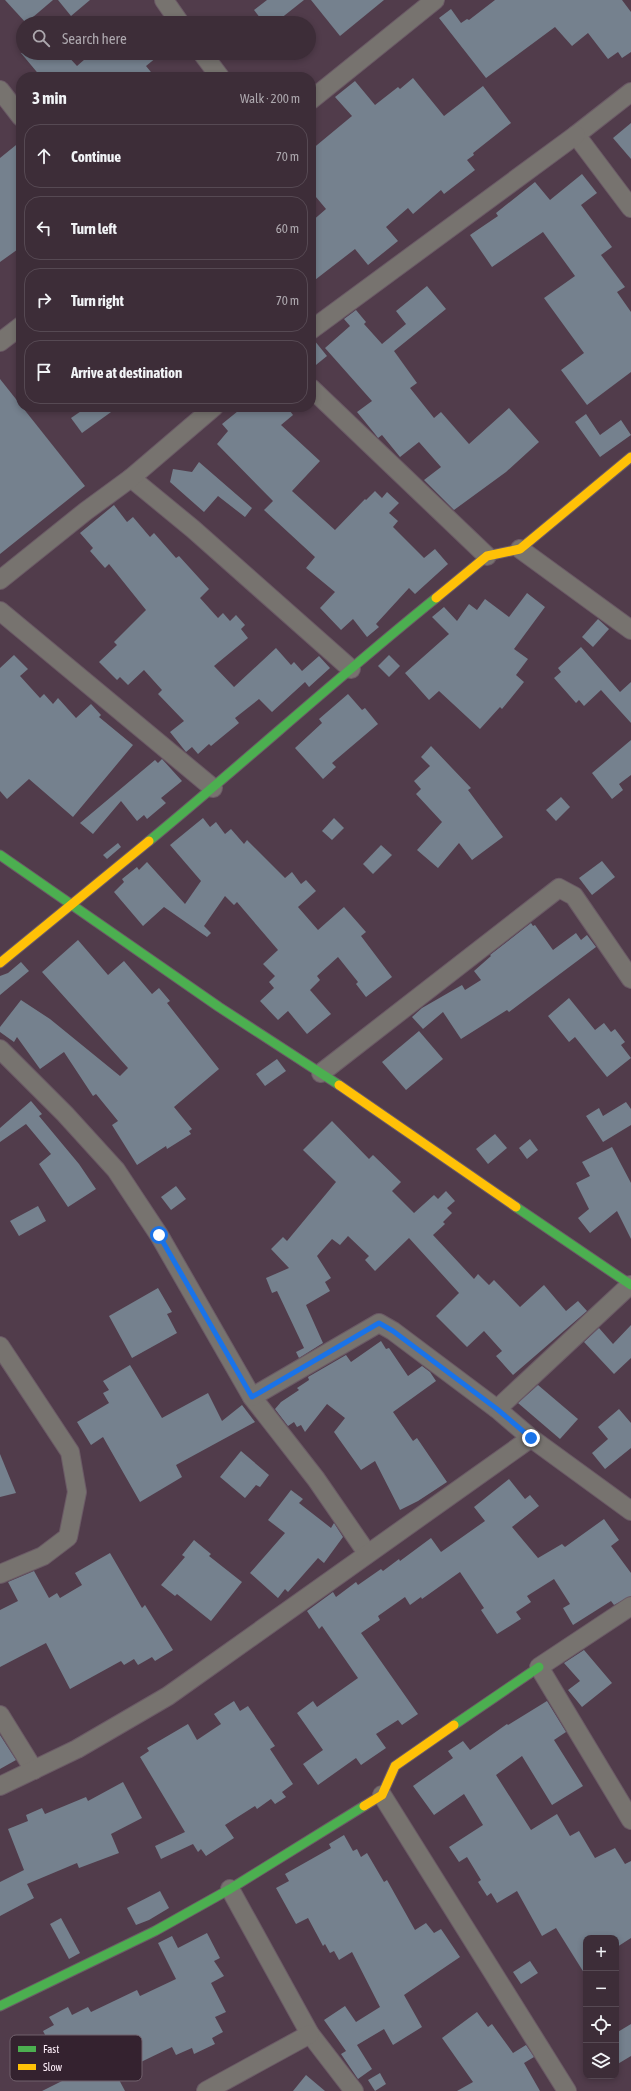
<!DOCTYPE html>
<meta charset="utf-8">
<style>
body{margin:0;font-family:"Asap Condensed",sans-serif;background:#443540;color:#f1f3f6}
.controls{position:absolute;right:12px;bottom:12px;display:grid;overflow:hidden;border-radius:8px;box-shadow:0 2px 6px #0003}
.controls button{width:36px;height:36px;display:grid;place-items:center;padding:0;border:0;border-bottom:1px solid #564953;background:#3d2d38;color:#f1f3f6;font:20px sans-serif}
.stop{position:absolute;width:12px;height:12px;margin:-9px;border:3px solid #1a73e8;border-radius:50%;background:#fff}
.stop.end{background:#1a73e8;border-color:#fff;box-shadow:0 1px 4px #0008}
.list{margin:0;padding:0;list-style:none}
h2{display:flex;justify-content:space-between;align-items:center;height:52px;margin:0;padding:0 16px;font-size:17px}
h2 small{font-size:13px;font-weight:400;color:#ada8ae}
.list li{display:grid;grid-template-columns:26px 1fr auto;gap:12px;align-items:center;box-sizing:border-box;height:64px;margin:0 8px 8px;padding:0 8px;border:1px solid #564953;border-radius:16px}
.list b{display:block;font-size:15px;white-space:nowrap}
.list em{font-size:13px;font-style:normal;color:#ada8ae}
.icon{flex:none;width:22px;height:22px;fill:none;stroke:currentColor;stroke-width:2;stroke-linecap:round;stroke-linejoin:round}
.map{position:relative;flex:none;width:631px;height:2091px;overflow:hidden}
.search{position:absolute;background:#3d2d38;box-shadow:0 2px 6px #0003;left:16px;top:16px;width:300px;height:44px;display:flex;align-items:center;gap:10px;box-sizing:border-box;padding:0 14px;border-radius:22px;color:#ada8ae;font-size:15px}
.panel{position:absolute;background:#3d2d38;box-shadow:0 2px 6px #0003;left:16px;top:72px;width:300px;height:340px;border-radius:16px}
.map>svg:first-child{display:block}
</style>
<div class="map">
<svg width="631" height="2091" viewBox="0 0 631 2091">
<rect width="100%" height="100%" fill="#513c4b"/>
<g fill="#75818e">
<polygon points="5,0 53,0 26,23"/>
<polygon points="58,0 90,0 71,16"/>
<polygon points="267,0 304,0 275,23 264,23 254,10"/>
<polygon points="311,0 384,0 340,36"/>
<polygon points="495,0 622,0 631,12 631,52 622,58 618,52 608,59 588,33 572,46 555,27 486,78 439,18 451,9 461,23 467,19 469,20"/>
<polygon points="21,53 65,53 77,66 92,53 162,53 146,66 155,77 41,77"/>
<polygon points="413,78 444,116 483,86 511,123 473,153 474,155 467,160 475,170 444,194 441,190 413,214 408,208 386,227 398,241 368,265 355,249 311,283 311,222 326,209 311,191 311,150 352,116 335,97 355,81 375,105 398,87 400,89"/>
<polygon points="631,123 631,159 613,138"/>
<polygon points="21,141 21,247 0,262 0,158"/>
<polygon points="582,174 597,193 581,205 612,247 601,255 625,287 617,292 631,312 631,372 587,405 561,370 584,353 544,298 575,276 543,232 492,267 470,235 498,216 496,213 535,182 550,200"/>
<polygon points="427,286 446,309 394,351 417,383 410,388 434,418 441,412 469,444 509,408 539,442 506,472 454,510 424,480 441,467 419,442 400,457 382,435 378,438 375,434 357,412 372,401 325,348 350,326 344,319 356,310 366,322 364,324 382,344 406,324 396,311"/>
<polygon points="311,340 314,340 327,356 311,369"/>
<polygon points="0,379 85,486 0,554"/>
<polygon points="87,407 118,407 82,433 71,418"/>
<polygon points="243,407 287,407 293,415 281,425 320,461 292,491 335,530 365,499 366,500 375,491 382,498 387,492 399,503 389,513 398,521 393,527 424,558 435,549 448,564 415,594 409,588 376,624 379,627 367,637 353,619 341,630 320,608 335,592 306,568 315,557 264,510 273,501 217,444 228,431 222,424"/>
<polygon points="586,414 600,435 621,420 631,435 600,457 575,422"/>
<polygon points="199,462 252,508 245,517 218,496 204,512 170,482 173,469 192,472"/>
<polygon points="114,505 127,522 133,517 150,537 154,533 176,558 179,556 209,589 200,598 218,618 223,613 230,621 236,615 245,625 241,629 248,638 214,666 234,687 276,648 291,665 294,662 302,671 319,656 330,668 309,687 305,682 272,712 259,699 235,718 239,723 211,746 209,744 198,754 192,747 186,752 170,732 184,721 158,694 162,690 144,670 128,685 120,677 117,680 99,662 117,645 114,642 146,610 109,564 105,568 90,551 93,548 80,533"/>
<polygon points="527,593 545,607 514,649 528,659 516,675 524,682 502,709 500,707 480,729 439,691 429,700 405,673 449,634 432,617 444,607 457,621 469,604 477,610 485,599 509,617"/>
<polygon points="598,619 609,629 593,647 582,637"/>
<polygon points="581,647 620,692 631,682 631,723 601,690 584,706 579,700 576,703 554,678 561,672 558,668"/>
<polygon points="14,655 28,669 20,676 40,698 44,694 53,704 58,698 76,718 91,704 101,715 99,717 133,745 73,817 29,779 7,799 0,791 0,668"/>
<polygon points="389,655 400,666 389,677 378,666"/>
<polygon points="348,694 362,710 365,708 378,724 332,763 336,767 323,779 295,748 322,723 319,719"/>
<polygon points="631,740 631,775 619,784 623,790 612,799 592,773"/>
<polygon points="431,746 471,788 468,790 503,837 472,860 459,843 438,868 417,850 442,822 416,794 421,789 414,781 430,766 421,757"/>
<polygon points="162,759 182,781 161,798 166,803 147,819 144,815 137,821 121,801 93,834 80,823 155,760 158,763"/>
<polygon points="561,797 570,807 556,821 546,810"/>
<polygon points="203,818 210,827 216,822 225,834 231,829 244,844 247,840 285,878 292,872 301,884 306,880 316,891 298,907 318,930 344,907 366,932 361,936 392,977 366,997 356,984 358,982 338,957 317,976 320,980 310,990 331,1014 307,1034 288,1011 278,1020 260,1001 274,988 269,982 275,976 263,964 278,950 237,902 234,905 225,896 204,926 211,933 207,937 164,907 143,926 114,892 124,882 122,879 137,867 139,870 147,862 185,904 201,881 170,845"/>
<polygon points="334,818 344,828 332,840 322,831"/>
<polygon points="118,843 121,847 107,859 103,855"/>
<polygon points="381,845 392,855 373,874 363,864"/>
<polygon points="602,861 615,877 592,895 579,878"/>
<polygon points="531,923 533,926 535,925 553,950 576,933 581,940 587,935 596,947 509,1012 507,1010 461,1039 443,1012 423,1029 412,1017 422,1008 462,985 465,990 481,980 474,971 491,956 490,955"/>
<polygon points="78,940 108,975 124,961 152,994 159,988 170,1001 167,1003 219,1069 174,1107 192,1129 189,1131 191,1134 167,1149 166,1146 137,1165 112,1125 118,1121 96,1094 93,1096 64,1052 40,1069 17,1037 14,1042 0,1032 0,1027 21,1000 50,1019 120,1076 128,1068 42,972"/>
<polygon points="21,962 29,971 0,995 0,976 8,973"/>
<polygon points="569,998 595,1030 604,1023 611,1032 615,1029 625,1042 621,1045 631,1058 607,1077 575,1037 569,1042 548,1016"/>
<polygon points="419,1031 443,1059 406,1090 382,1062"/>
<polygon points="277,1059 286,1071 265,1086 256,1074"/>
<polygon points="31,1101 42,1114 39,1116 79,1164 96,1189 68,1207 39,1164 51,1154 26,1124 0,1142 0,1128"/>
<polygon points="626,1102 631,1109 631,1125 603,1142 586,1116 599,1108 603,1116"/>
<polygon points="332,1121 369,1159 373,1155 401,1182 392,1191 414,1213 434,1195 438,1199 446,1191 455,1201 447,1208 452,1213 443,1222 445,1224 433,1235 474,1279 478,1274 489,1285 494,1280 520,1307 544,1285 566,1311 578,1301 587,1311 513,1375 496,1356 502,1351 484,1331 467,1347 436,1316 459,1293 409,1238 375,1271 365,1260 369,1256 348,1236 340,1245 332,1239 317,1256 331,1278 325,1282 330,1291 306,1305 323,1343 299,1358 296,1352 304,1348 277,1291 272,1293 266,1278 289,1268 271,1249 283,1237 287,1241 336,1182 303,1150"/>
<polygon points="495,1134 507,1148 488,1164 476,1149"/>
<polygon points="530,1139 538,1150 527,1159 519,1148"/>
<polygon points="612,1147 631,1183 631,1239 617,1211 590,1233 578,1218 589,1209 576,1183 590,1176 582,1162"/>
<polygon points="176,1186 186,1199 171,1210 161,1197"/>
<polygon points="38,1206 46,1221 19,1236 10,1221"/>
<polygon points="158,1288 172,1312 167,1314 177,1333 132,1358 109,1316"/>
<polygon points="631,1325 631,1358 614,1374 584,1342 599,1328 613,1344"/>
<polygon points="381,1341 386,1349 389,1348 408,1376 422,1366 430,1372 436,1381 393,1412 413,1441 417,1438 447,1482 418,1501 400,1510 375,1461 361,1470 334,1432 345,1418 327,1404 305,1432 301,1425 297,1427 294,1422 288,1426 275,1409 281,1402 299,1390 297,1388 309,1380 308,1377 346,1355 351,1362"/>
<polygon points="130,1365 162,1418 208,1393 222,1421 242,1405 255,1422 176,1465 182,1477 140,1502 103,1437 91,1445 77,1422 109,1403 103,1393 109,1390 103,1381"/>
<polygon points="538,1385 578,1419 560,1439 518,1403"/>
<polygon points="619,1409 631,1423 631,1448 605,1469 592,1453 608,1439 598,1427"/>
<polygon points="241,1451 269,1475 260,1487 256,1485 245,1498 220,1477"/>
<polygon points="0,1454 16,1493 0,1497"/>
<polygon points="509,1479 525,1499 530,1495 539,1506 512,1527 538,1558 562,1544 565,1547 604,1519 619,1540 611,1546 631,1573 631,1596 614,1605 611,1601 573,1625 563,1608 570,1604 554,1579 527,1596 531,1602 516,1612 521,1619 497,1634 481,1610 484,1608 460,1572 422,1599 421,1597 410,1605 405,1597 378,1616 380,1620 361,1633 418,1714 402,1725 398,1720 376,1734 386,1748 361,1765 356,1758 318,1785 303,1764 323,1750 297,1713 313,1701 317,1707 358,1678 322,1626 319,1629 307,1611 333,1592 336,1597 356,1582 358,1585 381,1569 383,1571 399,1559 400,1561 431,1538 441,1552 485,1521 474,1507"/>
<polygon points="291,1490 303,1499 299,1503 331,1528 334,1523 343,1537 324,1563 318,1558 288,1592 285,1589 278,1598 250,1573 285,1533 268,1520"/>
<polygon points="194,1540 211,1554 209,1556 242,1582 211,1621 177,1594 175,1596 161,1585 185,1557 182,1555"/>
<polygon points="110,1553 142,1608 145,1605 173,1650 155,1661 152,1657 138,1665 134,1659 124,1665 121,1661 70,1689 46,1643 0,1667 0,1610 18,1601 8,1582 34,1571 49,1598 57,1593 60,1598 82,1585 75,1573"/>
<polygon points="584,1650 612,1683 582,1707 568,1690 580,1681 564,1663"/>
<polygon points="234,1701 240,1711 248,1706 275,1746 270,1749 293,1784 282,1792 286,1797 275,1804 271,1799 257,1809 255,1806 225,1825 234,1838 206,1856 201,1849 198,1852 193,1844 161,1859 155,1846 185,1832 140,1757 149,1751 147,1748 188,1724 197,1740 221,1724 214,1714"/>
<polygon points="547,1701 566,1732 554,1740 583,1786 552,1805 522,1756 496,1775 531,1830 557,1814 570,1836 579,1831 595,1858 615,1848 625,1864 631,1861 631,1938 617,1947 616,1938 586,1938 586,1976 556,1928 542,1936 517,1891 497,1903 491,1893 487,1896 478,1882 481,1880 467,1857 459,1862 449,1847 483,1825 464,1794 434,1815 413,1786 453,1758 448,1751 463,1741 470,1750 507,1724 508,1725"/>
<polygon points="0,1735 16,1760 0,1769"/>
<polygon points="123,1782 142,1818 111,1834 119,1853 79,1868 77,1863 27,1884 34,1898 0,1916 0,1882 24,1870 8,1829 28,1821 26,1815 42,1808 45,1814 86,1797 88,1801"/>
<polygon points="344,1835 353,1851 357,1849 361,1857 367,1853 384,1882 387,1880 415,1930 426,1923 434,1933 441,1929 460,1957 404,1995 422,2027 393,2045 384,2029 357,2045 372,2069 358,2079 341,2054 346,2051 324,2020 345,2006 356,2022 380,2007 352,1952 339,1960 334,1951 330,1953 325,1944 323,1946 308,1918 296,1924 276,1888 289,1881 285,1874 331,1848 329,1844"/>
<polygon points="160,1891 169,1908 149,1920 136,1925 127,1908"/>
<polygon points="61,1918 80,1953 69,1959 50,1924"/>
<polygon points="207,1933 220,1958 214,1961 224,1976 211,1983 226,2012 215,2017 223,2032 212,2038 215,2044 194,2054 192,2048 176,2055 172,2047 116,2074 125,2091 42,2091 68,2078 43,2031 54,2025 49,2017 68,2007 72,2015 88,2007 91,2012 137,1990 140,1996 176,1979 158,1943 172,1936 178,1948"/>
<polygon points="530,1961 538,1973 521,1984 513,1972"/>
<polygon points="477,2012 488,2027 492,2024 513,2053 526,2045 534,2057 524,2063 540,2091 457,2091 473,2082 442,2038"/>
<polygon points="631,2024 631,2056 616,2065 616,2033"/>
<polygon points="380,2073 386,2084 375,2091 368,2080"/>
<polygon points="306,2075 325,2091 293,2091"/>
</g>
<g fill="none" stroke-linecap="round" stroke-linejoin="round">
<defs>
<g id="street">
<polyline points="164,0 180,23"/>
<polyline points="202,53 220,77"/>
<polyline points="0,90 21,117"/>
<polyline points="631,92 576,135 631,208"/>
<polyline points="311,100 435,0"/>
<polyline points="311,330 576,135"/>
<polyline points="0,342 21,326"/>
<polyline points="311,388 487,556"/>
<polyline points="131,478 193,529 351,669"/>
<polyline points="520,549 631,630"/>
<polyline points="0,580 86,511 131,478 214,407"/>
<polyline points="0,611 213,788"/>
<polyline points="0,1049 65,1114 116,1170 159,1235 252,1397 316,1479 367,1553"/>
<polyline points="321,1073 559,888 574,896 631,979"/>
<polyline points="0,1346 70,1452 77,1492 68,1537 43,1556 0,1574"/>
<polyline points="252,1397 379,1323 393,1331 497,1409 531,1438 631,1511"/>
<polyline points="497,1409 630,1285"/>
<polyline points="631,1606 539,1667 631,1820"/>
<polyline points="0,1715 34,1770"/>
<polyline points="0,1786 77,1749 168,1696 531,1438"/>
<polyline points="382,1795 567,2091"/>
<polyline points="230,1889 310,2034 354,2091"/>
<polyline points="206,2091 310,2034"/>
</g>
<g id="fast">
<path d="M149,841C246,761 338,677 436,598"/>
<polyline points="0,855 219,1007 339,1085"/>
<polyline points="516,1207 631,1285"/>
<polyline points="454,1725 539,1667"/>
<polyline points="0,2006 155,1931 230,1889 364,1806"/>
</g>
<g id="slow">
<polyline points="436,598 487,556 520,549 631,457"/>
<polyline points="0,963 149,841"/>
<polyline points="339,1085 516,1207"/>
<polyline points="364,1806 382,1795 395,1766 454,1725"/>
</g>
</defs>
<use href="#street" stroke="#6b5a66" stroke-width="20"/>
<use href="#fast" stroke="#6b5a66" stroke-width="11"/>
<use href="#slow" stroke="#6b5a66" stroke-width="11"/>
<use href="#street" stroke="#77736f" stroke-width="18"/>
<use href="#fast" stroke="#4caf50" stroke-width="9"/>
<use href="#slow" stroke="#ffc107" stroke-width="9"/>
</g>
<g fill="none" stroke-linecap="round" stroke-linejoin="round">
<polyline stroke="#1a73e8" stroke-width="5" points="159,1235 252,1397 379,1323 393,1331 497,1409 531,1438"/>
</g>
<rect x="10" y="2035" width="132" height="46" rx="6" fill="#34222f" stroke="#71606c" stroke-width="1"/>
<rect x="18" y="2046" width="18" height="6" fill="#4caf50"/>
<rect x="18" y="2064" width="18" height="6" fill="#ffc107"/>
<g font-size="11" fill="#fff0fa">
<text x="43" y="2053">Fast</text>
<text x="43" y="2071">Slow</text>
</g>
</svg>
<div class="controls">
<button>+</button>
<button>−</button>
<button><svg class="icon" aria-label="locate" viewBox="0 0 24 24"><circle cx="12" cy="12" r="6"/><path d="M12 2v4M12 18v4M2 12h4M18 12h4"/></svg></button>
<button><svg class="icon" aria-label="layers" viewBox="0 0 24 24"><path d="M12 4l9 5-9 5-9-5zM3 14l9 5 9-5"/></svg></button>
</div>
<div class="stop" style="left:159px;top:1235px"></div>
<div class="stop end" style="left:531px;top:1438px"></div>
<div class="search"><svg class="icon" aria-label="search" viewBox="0 0 24 24"><circle cx="10" cy="10" r="6"/><path d="M15 15l6 6"/></svg>Search here</div>
<section class="panel">
<h2>3 min<small>Walk · 200 m</small></h2>
<ul class="list">
<li><svg class="icon" aria-label="ahead" viewBox="0 0 24 24"><path d="M12 20V5M6 11l6-6 6 6"/></svg><div><b>Continue</b></div><em>70 m</em></li>
<li><svg class="icon" aria-label="left" viewBox="0 0 24 24"><path d="M17 20v-9H6M10 6l-5 5 5 5"/></svg><div><b>Turn left</b></div><em>60 m</em></li>
<li><svg class="icon" aria-label="right" viewBox="0 0 24 24"><path d="M7 20v-9h11M14 6l5 5-5 5"/></svg><div><b>Turn right</b></div><em>70 m</em></li>
<li><svg class="icon" aria-label="arrive" viewBox="0 0 24 24"><path d="M6 21V4h12l-3 4 3 4H6"/></svg><div><b>Arrive at destination</b></div></li>
</ul>
</section>
</div>
